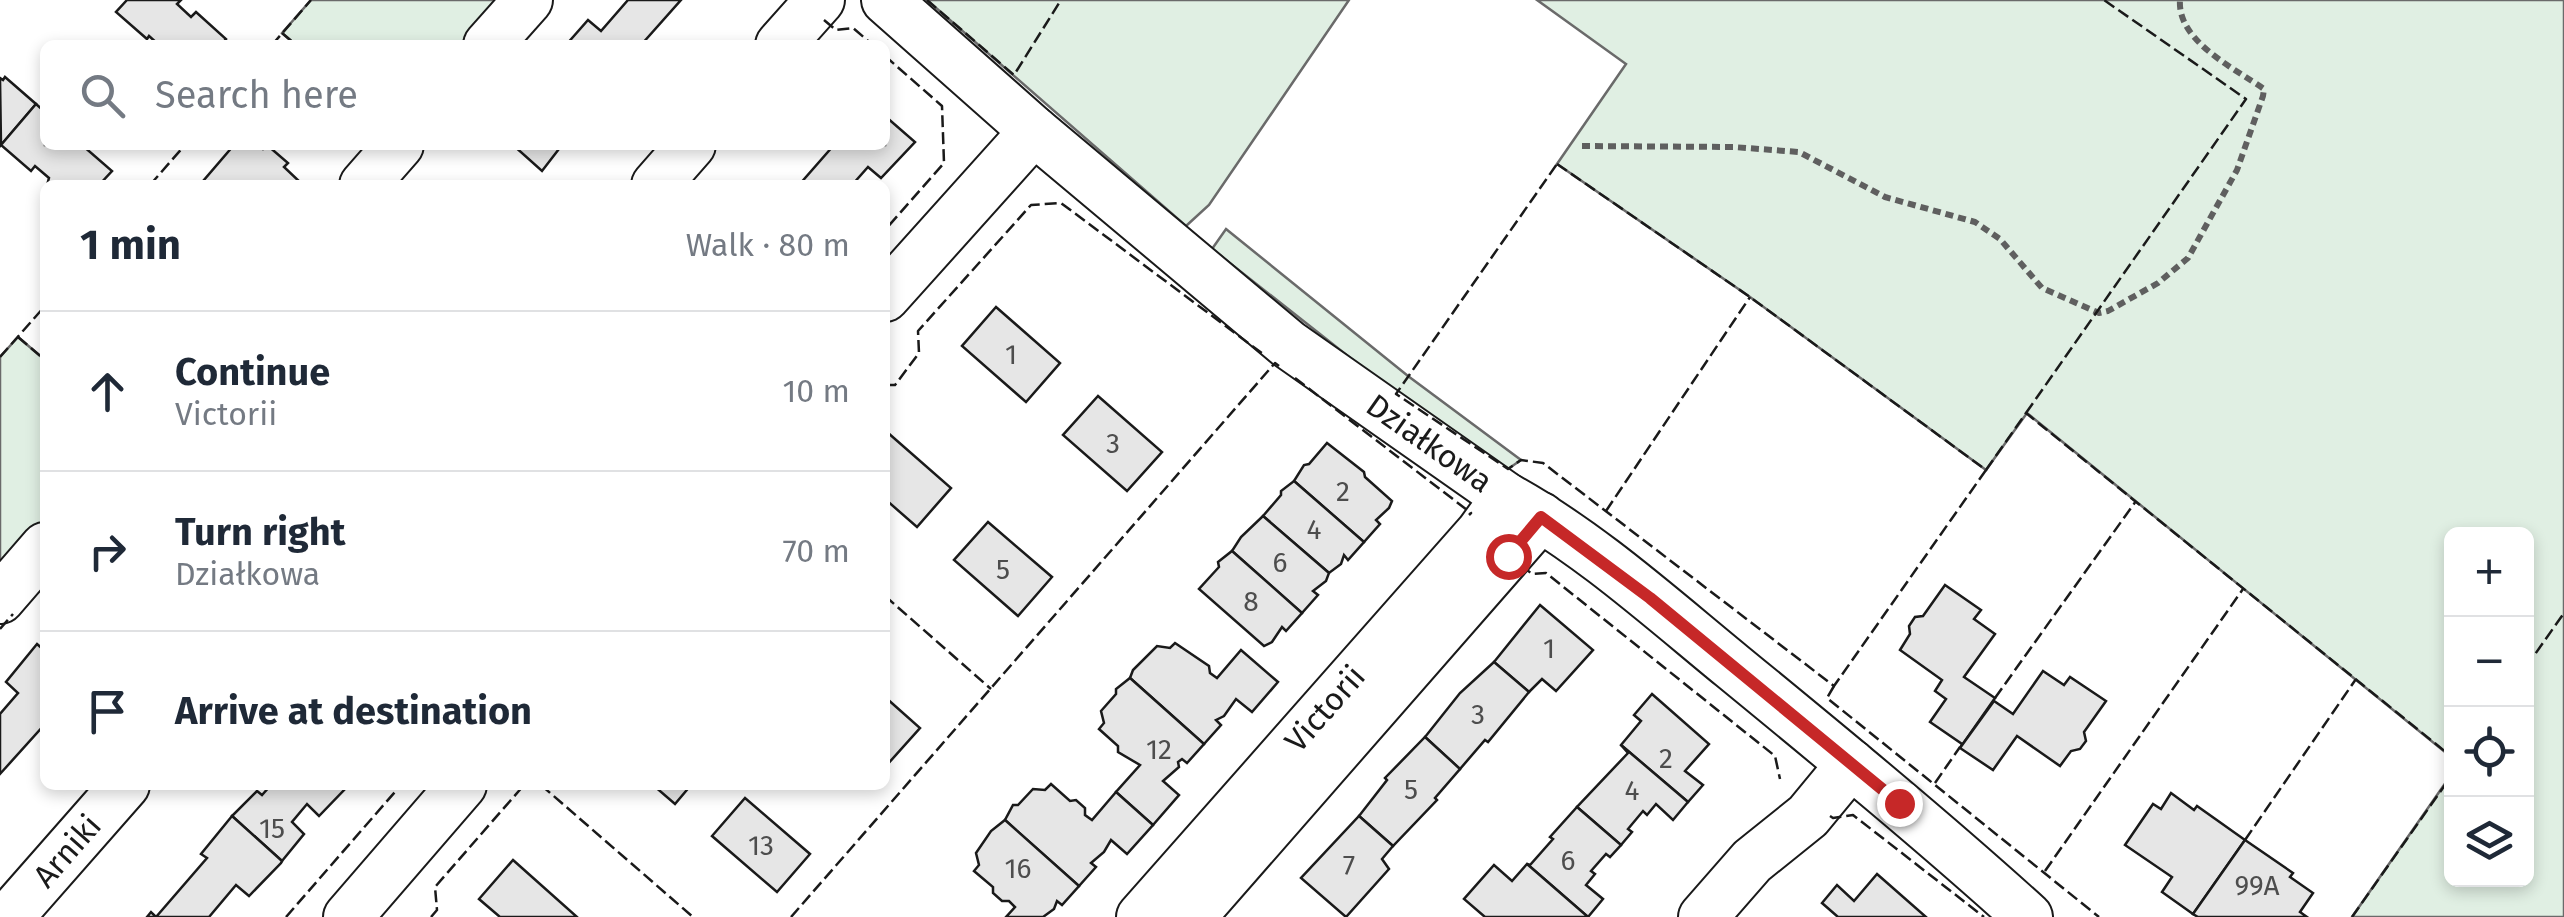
<!DOCTYPE html>
<meta charset="utf-8">
<style>
body{margin:0;font-family:"Fira Sans",sans-serif;background:#f6f6f7;color:#1f2937}
.controls{position:absolute;right:30px;bottom:30px;display:grid;overflow:hidden;border-radius:15px;box-shadow:0 5px 15px #0003}
.controls button{width:90px;height:90px;display:grid;place-items:center;padding:0;border:0;border-bottom:2px solid #e0e1e3;background:#fff;color:#1f2937;font:50px sans-serif}
.stop{position:absolute;width:30px;height:30px;margin:-22px;border:8px solid #c62828;border-radius:50%;background:#fff}
.stop.end{background:#c62828;border-color:#fff;box-shadow:0 2px 10px #0008}
.list{margin:0;padding:0;list-style:none}
h2{display:flex;justify-content:space-between;align-items:center;height:130px;margin:0;padding:0 40px;font-size:42px}
h2 small{font-size:32px;font-weight:400;color:#747a83}
.list li{display:grid;grid-template-columns:65px 1fr auto;gap:30px;align-items:center;box-sizing:border-box;height:160px;padding:0 40px;border-top:2px solid #e0e1e3}
.list b{display:block;font-size:38px;white-space:nowrap}
.list p{margin:0;font-size:32px;white-space:nowrap;color:#747a83}
.list em{font-size:32px;font-style:normal;color:#747a83}
.icon{flex:none;width:55px;height:55px;fill:none;stroke:currentColor;stroke-width:2;stroke-linecap:round;stroke-linejoin:round}
.map{position:relative;flex:none;width:2564px;height:917px;overflow:hidden}
.search{position:absolute;background:#fff;box-shadow:0 5px 15px #0003;left:40px;top:40px;width:850px;height:110px;display:flex;align-items:center;gap:25px;box-sizing:border-box;padding:0 35px;border-radius:15px;color:#747a83;font-size:38px}
.panel{position:absolute;background:#fff;box-shadow:0 5px 15px #0003;left:40px;top:180px;width:850px;height:610px;border-radius:15px}
.map>svg:first-child{display:block}
</style>
<div class="map">
<svg width="2564" height="917" viewBox="0 0 2564 917">
<rect width="100%" height="100%" fill="#fff"/>
<g fill="#e0efe3" stroke="#6a6a6a" stroke-width="2.5">
<polygon points="311,0 503,0 463,45 296,45 282,33"/>
<polygon points="927,0 1349,0 1209,205 1186,226"/>
<polygon points="1537,0 2564,0 2564,917 2352,917 2451,775 2452,880 2526,880 2526,534 2452,534 2451,757 2027,413 1986,470 1750,297 1557,164 1626,64"/>
<polygon points="1226,229 1408,376 1521,460 1508,469 1396,394 1212,249"/>
<polygon points="18,337 45,360 45,519 0,570 0,357"/>
</g>
<g fill="#e6e6e6" stroke="#1a1a1a" stroke-width="2.5">
<polygon points="127,0 181,0 177,4 191,17 196,12 226,39 221,45 159,45 149,36 147,39 116,12"/>
<polygon points="628,0 681,0 641,45 566,45 588,20 601,31"/>
<polygon points="5,77 36,104 1,145 0,78 3,80"/>
<polygon points="36,104 45,112 45,145 82,145 112,171 99,185 47,185 49,178 35,166 31,171 1,145"/>
<polygon points="885,116 915,142 881,178 868,167 852,185 799,185 834,145 885,145"/>
<polygon points="234,145 259,145 263,149 267,145 288,163 284,167 301,183 209,185 204,180"/>
<polygon points="513,145 562,145 542,171"/>
<polygon points="996,307 1060,363 1026,402 962,346"/>
<polygon points="1098,396 1162,452 1127,491 1063,435"/>
<polygon points="887,432 951,488 917,527 885,499"/>
<polygon points="1327,443 1364,472 1365,477 1392,501 1389,508 1376,520 1380,524 1364,542 1294,481 1304,465 1309,464"/>
<polygon points="1294,481 1364,542 1348,560 1344,555 1341,564 1329,573 1263,516 1281,495 1281,491"/>
<polygon points="1263,516 1329,573 1326,581 1313,591 1318,595 1302,613 1232,551 1241,537"/>
<polygon points="988,522 1052,577 1018,616 954,560"/>
<polygon points="1232,551 1302,613 1286,631 1282,627 1272,642 1264,646 1199,589 1219,567 1218,562"/>
<polygon points="1945,585 1981,610 1974,619 1995,634 1964,677 1995,698 1960,748 1962,744 1930,722 1946,699 1935,691 1942,680 1900,650 1910,634 1909,626 1915,617 1923,616"/>
<polygon points="1540,605 1593,650 1556,691 1542,679 1529,692 1494,662"/>
<polygon points="1175,643 1209,666 1210,673 1217,678 1241,650 1278,682 1252,712 1236,699 1224,716 1216,720 1221,725 1204,744 1130,678 1133,670 1157,646 1170,648"/>
<polygon points="37,644 45,651 45,724 0,774 0,714 18,693 6,682"/>
<polygon points="1494,662 1529,692 1488,742 1485,740 1460,769 1425,737 1460,693"/>
<polygon points="2043,671 2064,685 2070,677 2106,701 2084,732 2086,741 2080,749 2071,751 2060,766 2017,736 1993,770 1960,748 1994,701 2013,714"/>
<polygon points="1130,678 1204,744 1187,763 1182,759 1178,762 1179,767 1163,781 1179,795 1153,825 1116,792 1140,765 1118,752 1118,746 1099,729 1104,723 1101,711 1116,694 1116,689"/>
<polygon points="1652,694 1709,744 1685,771 1703,785 1688,802 1621,745 1641,721 1634,715"/>
<polygon points="885,697 920,728 886,766 885,765"/>
<polygon points="1425,737 1460,769 1435,798 1437,800 1393,846 1359,816 1387,780 1385,778"/>
<polygon points="1621,745 1688,802 1673,820 1656,804 1647,815 1643,811 1628,829 1632,832 1621,845 1577,807 1628,753"/>
<polygon points="1051,784 1070,801 1076,800 1085,808 1085,815 1092,820 1116,792 1153,825 1127,854 1111,840 1104,852 1091,863 1096,867 1079,886 1005,820 1013,805 1018,805 1033,789 1045,790"/>
<polygon points="271,785 341,785 345,789 319,816 307,804 292,822 304,834 282,861 232,816 257,791 262,795"/>
<polygon points="653,785 691,785 675,804"/>
<polygon points="2171,793 2194,810 2197,806 2245,840 2193,914 2162,892 2172,877 2125,845 2153,804 2161,809"/>
<polygon points="745,798 810,854 777,892 712,836"/>
<polygon points="1577,807 1621,845 1610,857 1606,854 1591,871 1595,874 1586,885 1603,899 1588,917 1527,864 1530,865 1553,839 1550,837"/>
<polygon points="232,816 282,861 281,863 249,896 236,885 209,917 147,917 151,912 156,917 207,858 201,854"/>
<polygon points="1359,816 1393,846 1382,859 1389,869 1346,917 1301,878"/>
<polygon points="1005,820 1079,886 1062,905 1057,901 1054,909 1043,917 1006,917 1015,907 1009,901 1002,901 993,893 993,887 974,871 979,865 976,853 991,831"/>
<polygon points="2245,840 2293,873 2290,877 2313,893 2300,912 2307,917 2198,917 2193,914"/>
<polygon points="513,860 577,917 500,917 479,899"/>
<polygon points="1527,864 1588,917 1485,917 1464,899 1494,865 1512,881"/>
<polygon points="1877,874 1926,917 1838,917 1822,903 1837,885 1854,901"/>
</g>
<g fill="none" stroke-linecap="round" stroke-linejoin="round">
<defs>
<g id="minor">
<path id="s1" d="M886,0L1034,131L1288,344L1506,497C1588,542 1660,607 1732,666C1832,748 1932,830 2028,917"/>
<polyline points="488,45 528,0"/>
<polyline points="780,45 820,0"/>
<polyline points="364,185 399,145"/>
<polyline points="656,185 691,145"/>
<polyline points="885,297 1034,131"/>
<polyline points="0,599 45,547"/>
<path id="s2" d="M9,917L125,785"/>
<polyline points="348,917 462,785"/>
<path id="s3" d="M1141,917L1480,533L1506,497"/>
<polyline points="1191,917 1541,517"/>
<polyline points="1703,917 1752,861 1808,816 1851,764"/>
</g>
</defs>
<use href="#minor" stroke="#1a1a1a" stroke-width="52"/>
<path stroke="#5f5f5f" stroke-width="6" stroke-dasharray="8 5" stroke-linecap="butt" d="M1582,146L1733,147L1799,152L1885,197L1975,222L2000,239L2042,288L2099,313L2108,311L2158,283L2188,258L2237,170L2263,96L2264,89C2234,68 2177,41 2180,0"/>
<use href="#minor" stroke="#fff" stroke-width="48"/>
<g stroke="#1a1a1a" stroke-width="2.5" stroke-dasharray="12 5" stroke-linecap="butt">
<polyline points="927,0 1014,75 1061,0"/>
<polyline points="824,20 836,30 853,28 873,45"/>
<polyline points="282,33 296,45"/>
<polyline points="272,45 311,0"/>
<polyline points="885,56 942,106 944,163 885,230"/>
<polygon points="1557,164 1750,297 1986,470 1834,686 1543,463 1521,460 1508,469 1396,394"/>
<polyline points="150,185 185,145"/>
<polyline points="18,337 45,360"/>
<polyline points="0,357 45,306"/>
<polyline points="1295,378 1471,513 1469,515"/>
<polyline points="885,385 895,385 919,353 918,331 1031,205 1061,203 1263,354"/>
<polyline points="2026,413 2246,99 2104,0"/>
<polyline points="1986,470 2026,413 2452,757"/>
<polyline points="1606,511 1750,297"/>
<polyline points="1521,565 1532,574 1546,573 1775,756 1780,779"/>
<polyline points="885,596 991,689"/>
<polyline points="0,629 13,614"/>
<polyline points="2526,667 2564,613"/>
<polyline points="1834,686 1827,698 2099,917"/>
<polyline points="1995,698 2136,501"/>
<polyline points="1935,783 1960,747"/>
<polyline points="541,785 693,917"/>
<polyline points="1830,816 1833,818 1853,815 1984,917"/>
<polyline points="2245,840 2356,679"/>
<polyline points="2045,871 2243,589"/>
<polyline points="286,917 401,785"/>
<polyline points="431,917 437,910 435,887 524,785"/>
<polyline points="791,917 1275,363 1279,366"/>
<polyline points="2352,917 2452,775"/>
</g>
</g>
<g fill="none" stroke-linecap="round" stroke-linejoin="round">
<polyline stroke="#c62828" stroke-width="12" points="1508,556 1541,517 1650,598 1899,803"/>
</g>
<g text-anchor="middle" dominant-baseline="central" stroke-width="8" stroke-linejoin="round" paint-order="stroke">
<g font-size="28" fill="#4d4d4d">
<text x="1011" y="354">1</text>
<text x="1113" y="443">3</text>
<text x="1343" y="491">2</text>
<text x="1314" y="529">4</text>
<text x="1280" y="562">6</text>
<text x="1003" y="569">5</text>
<text x="1251" y="601">8</text>
<text x="1549" y="648">1</text>
<text x="1478" y="714">3</text>
<text x="1159" y="749">12</text>
<text x="1666" y="758">2</text>
<text x="1411" y="789">5</text>
<text x="1632" y="790">4</text>
<text x="272" y="828">15</text>
<text x="761" y="845">13</text>
<text x="1568" y="860">6</text>
<text x="1349" y="865">7</text>
<text x="1018" y="868">16</text>
<text x="2257" y="885">99A</text>
</g>
<g font-size="32" fill="#1a1a1a" stroke="#fff">
<text stroke="none"><textPath href="#s1" startOffset="702">Działkowa</textPath></text>
<text stroke="none"><textPath href="#s3" startOffset="278">Victorii</textPath></text>
<text stroke="none"><textPath href="#s2" startOffset="88">Arniki</textPath></text>
</g>
</g>
</svg>
<div class="controls">
<button>+</button>
<button>−</button>
<button><svg class="icon" aria-label="locate" viewBox="0 0 24 24"><circle cx="12" cy="12" r="6"/><path d="M12 2v4M12 18v4M2 12h4M18 12h4"/></svg></button>
<button><svg class="icon" aria-label="layers" viewBox="0 0 24 24"><path d="M12 4l9 5-9 5-9-5zM3 14l9 5 9-5"/></svg></button>
</div>
<div class="stop" style="left:1508px;top:556px"></div>
<div class="stop end" style="left:1899px;top:803px"></div>
<div class="search"><svg class="icon" aria-label="search" viewBox="0 0 24 24"><circle cx="10" cy="10" r="6"/><path d="M15 15l6 6"/></svg>Search here</div>
<section class="panel">
<h2>1 min<small>Walk · 80 m</small></h2>
<ul class="list">
<li><svg class="icon" aria-label="ahead" viewBox="0 0 24 24"><path d="M12 20V5M6 11l6-6 6 6"/></svg><div><b>Continue</b><p>Victorii</p></div><em>10 m</em></li>
<li><svg class="icon" aria-label="right" viewBox="0 0 24 24"><path d="M7 20v-9h11M14 6l5 5-5 5"/></svg><div><b>Turn right</b><p>Działkowa</p></div><em>70 m</em></li>
<li><svg class="icon" aria-label="arrive" viewBox="0 0 24 24"><path d="M6 21V4h12l-3 4 3 4H6"/></svg><div><b>Arrive at destination</b></div></li>
</ul>
</section>
</div>
